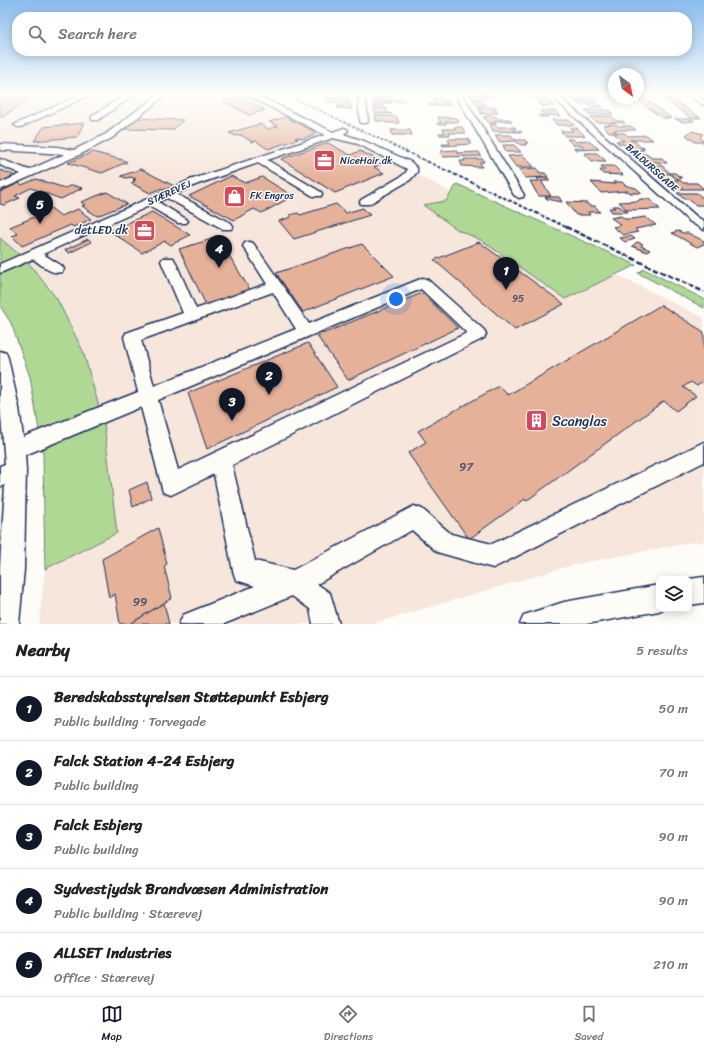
<!DOCTYPE html>
<meta charset="utf-8">
<style>
body{margin:0;font-family:Sriracha,sans-serif;background:#f2f2f2;color:#202124}
.controls{position:absolute;right:12px;bottom:12px;display:grid;overflow:hidden;border-radius:8px;box-shadow:0 2px 10px #0003}
.controls button{width:36px;height:36px;display:grid;place-items:center;padding:0;border:0;border-bottom:1px solid #e0e0e0;background:#fff;color:#202124;font:20px sans-serif}
.compass{position:absolute;left:608px;top:68px;width:36px;height:36px;border-radius:50%;background:#fff;box-shadow:0 2px 10px #0003;rotate:147deg}
.you{position:absolute;left:396px;top:299px;width:14px;height:14px;margin:-10px;border:3px solid #fff;border-radius:50%;background:#1a73e8;box-shadow:0 0 0 6px #1a73e833}
.badge{display:grid;place-items:center;width:26px;height:26px;border-radius:50%;background:#111827;color:#fff;font-size:13px;font-weight:700}
.pin{position:absolute;translate:-50% -33px;filter:drop-shadow(0 1px 2px #0008)}
.pin::after{content:'';position:absolute;top:21px;width:14px;height:12px;background:inherit;clip-path:polygon(0 0,100% 0,50% 100%)}
.list{margin:0;padding:0;list-style:none}
h2{display:flex;justify-content:space-between;align-items:center;height:52px;margin:0;padding:0 16px;font-size:17px}
h2 small{font-size:13px;font-weight:400;color:#757577}
.list li{display:grid;grid-template-columns:26px 1fr auto;gap:12px;align-items:center;box-sizing:border-box;height:64px;padding:0 16px;border-top:1px solid #e0e0e0}
.list b{display:block;font-size:15px;white-space:nowrap}
.list p{margin:0;font-size:13px;white-space:nowrap;color:#757577}
.list em{font-size:13px;font-style:normal;color:#757577}
.icon{flex:none;width:22px;height:22px;fill:none;stroke:currentColor;stroke-width:2;stroke-linecap:round;stroke-linejoin:round}
.map{position:relative;flex:none;width:704px;height:624px;overflow:hidden}
.search{position:absolute;background:#fff;box-shadow:0 2px 10px #0003;left:12px;right:12px;top:12px;height:44px;display:flex;align-items:center;gap:10px;box-sizing:border-box;padding:0 14px;border-radius:16px;color:#757577;font-size:15px}
.sheet{height:372px;background:#fff}
nav{display:flex;justify-content:space-around;align-items:center;box-sizing:border-box;height:56px;border-top:1px solid #e0e0e0;background:#fff;font-size:11px;color:#757577}
nav a{display:grid;justify-items:center;gap:2px}
nav .on{color:#111827}
.map>svg:first-child{display:block}
</style>
<div class="map">
<svg width="704" height="624" viewBox="0 0 704 624">
<rect width="100%" height="100%" fill="#fdfcf7"/>
<filter id="ink" filterUnits="userSpaceOnUse"><feTurbulence type="fractalNoise" baseFrequency=".025" numOctaves="2"/><feDisplacementMap in="SourceGraphic" scale="8" xChannelSelector="R" yChannelSelector="G"/><feConvolveMatrix kernelMatrix="1 2 1 2 8 2 1 2 1" color-interpolation-filters="sRGB"/></filter>
<g filter="url(#ink)">
<polygon fill="#f6e6db" points="0,93 252,93 704,318 704,542 694,542 576,564 372,624 39,624 45,569 117,532 83,351 57,299 28,262 0,238"/>
<g fill="#b0d895" stroke="#66847a">
<polygon points="457,184 636,265 565,299 481,240 458,230 423,205 446,201"/>
<polygon points="0,238 28,262 57,299 83,351 104,424 117,533 45,569 43,454 30,377 11,323 0,306"/>
<polygon points="644,269 704,299 704,308 638,273"/>
</g>
<g fill="#e5b199" stroke="#1b2f5e">
<polygon points="324,93 343,93 343,95 324,96"/>
<polygon points="373,93 393,93 394,94 376,96"/>
<polygon points="469,93 489,93 479,94 490,95 493,97 477,99 472,98"/>
<polygon points="34,94 3,117 0,117 0,99 6,95"/>
<polygon points="527,94 540,94 546,98 531,98"/>
<polygon points="564,95 571,95 574,97 592,96 597,100 573,100"/>
<polygon points="239,97 265,110 249,115 223,101"/>
<polygon points="340,97 348,97 348,102 326,102 327,98 340,99"/>
<polygon points="393,97 394,100 404,101 384,101 391,102 392,103 383,103 384,106 373,106 373,103 383,103 373,101 374,98"/>
<polygon points="432,98 441,98 443,101 449,101 450,105 430,106 429,104 436,104"/>
<polygon points="637,99 646,99 671,118 662,118"/>
<polygon points="664,99 672,99 701,118 691,118"/>
<polygon points="473,100 482,100 486,105 477,105"/>
<polygon points="539,101 548,101 554,106 542,106 538,103 541,103"/>
<polygon points="575,101 594,102 603,107 590,107 587,104 579,104"/>
<polygon points="343,103 351,103 352,109 337,108 337,106 343,106"/>
<polygon points="478,107 496,107 497,109 492,109 498,113 481,114 480,113 482,113"/>
<polygon points="374,108 386,108 388,113 392,114 375,113"/>
<polygon points="585,110 609,110 613,114 589,114"/>
<polygon points="540,111 555,111 560,116 546,115 548,117 540,117 539,115 545,115"/>
<polygon points="375,115 397,117 399,123 386,123 385,121 376,121"/>
<polygon points="486,116 495,116 498,119 510,119 512,121 494,121 496,123 490,123 483,117 487,117"/>
<polygon points="611,116 617,121 623,121 625,123 596,122 590,117"/>
<polygon points="286,117 315,132 313,132 315,134 314,135 302,139 297,137 295,138 298,139 268,149 256,141 252,142 241,135 236,136 229,133 260,124 268,129 278,126 269,122"/>
<polygon points="438,117 457,118 459,122 445,122 446,124 437,124 437,123 441,123"/>
<polygon points="136,118 183,120 173,130 124,129"/>
<polygon points="675,119 691,119 694,121 683,122"/>
<polygon points="552,120 569,120 574,125 557,125"/>
<polygon points="84,123 77,137 34,141 44,127"/>
<polygon points="490,124 495,124 497,127 515,127 516,129 513,129 514,131 520,131 522,132 493,131"/>
<polygon points="614,124 619,126 630,126 636,130 614,130 617,132 609,132 603,125"/>
<polygon points="454,127 462,127 466,133 449,133 450,135 440,135 439,133 445,133 443,129 455,129"/>
<polygon points="570,128 577,128 585,136 565,136 561,131 573,131"/>
<polygon points="391,130 410,130 412,135 392,135"/>
<polygon points="692,131 703,134 700,137 704,142 695,142 686,135"/>
<polygon points="613,133 624,133 628,136 646,135 653,140 630,140 635,141 640,147 645,148 641,148 644,150 631,151 623,144 619,144 616,141 624,141"/>
<polygon points="495,135 511,135 515,140 525,140 528,143 525,143 526,145 521,145 515,141 500,142"/>
<polygon points="448,139 469,139 471,144 443,146 442,144 450,144"/>
<polygon points="567,139 573,139 576,142 587,140 599,149 576,150 574,148 584,148 582,145 573,145"/>
<polygon points="328,143 350,155 360,151 385,163 374,167 384,173 335,193 281,159"/>
<polygon points="503,145 514,145 521,152 506,152"/>
<polygon points="456,150 457,153 479,152 481,156 443,157 440,152 441,151"/>
<polygon points="93,152 126,161 127,162 102,173 68,163"/>
<polygon points="584,153 597,153 606,161 592,161"/>
<polygon points="636,154 646,154 652,158 662,158 667,163 644,161"/>
<polygon points="523,155 534,167 516,167 508,156"/>
<polygon points="464,159 483,159 484,162 480,162 482,167 462,166 460,161 465,161"/>
<polygon points="648,165 661,165 670,173 675,173 682,178 677,179 670,174 660,174"/>
<polygon points="601,166 614,166 623,175 603,174 600,170 605,170"/>
<polygon points="537,168 540,173 545,173 548,177 525,178 519,169"/>
<polygon points="141,169 174,186 166,190 162,188 150,193 131,183 135,181 133,180 136,179 131,177 126,178 121,176"/>
<polygon points="0,170 16,176 2,182 0,181"/>
<polygon points="231,176 245,183 262,177 293,196 262,213 254,209 234,220 189,196"/>
<polygon points="537,178 548,178 550,181 541,181 551,196 539,196 536,192 530,181 539,181"/>
<polygon points="36,179 65,188 72,185 82,188 61,199 31,188 15,196 20,198 4,205 0,204 0,192 19,183 22,185"/>
<polygon points="666,180 680,180 683,183 697,183 704,189 677,189"/>
<polygon points="591,182 615,184 613,182 622,182 625,185 636,188 642,193 630,193 628,191 601,193"/>
<polygon points="107,192 127,204 97,216 82,206 85,205 81,202"/>
<polygon points="677,193 697,193 704,199 704,205 696,205 688,199 684,199"/>
<polygon points="545,197 559,197 562,202 547,199"/>
<polygon points="640,199 649,199 660,209 627,210 619,202 638,201"/>
<polygon points="566,202 587,203 589,206 595,206 600,212 588,212 590,215 576,215"/>
<polygon points="336,204 346,213 363,208 370,215 294,239 279,221 291,217 289,215 298,213 300,215"/>
<polygon points="48,206 61,216 78,209 91,219 73,227 71,225 22,246 12,236 18,234 10,227 39,215 35,212"/>
<polygon points="612,206 619,206 628,212 612,212 609,208 615,208"/>
<polygon points="152,212 190,235 171,245 165,241 142,253 110,231"/>
<polygon points="621,216 625,219 632,219 645,217 656,225 635,229 638,232 623,235 613,227 621,225 611,218"/>
<polygon points="678,231 683,233 688,233 704,241 704,244 697,247 672,233"/>
<polygon points="631,236 635,239 625,242 620,238"/>
<polygon points="218,237 250,290 206,305 179,249"/>
<polygon points="88,239 92,242 69,253 65,250"/>
<polygon points="479,242 564,304 515,330 434,260"/>
<polygon points="637,242 643,244 641,246 650,250 647,252 632,246"/>
<polygon points="362,244 394,276 303,312 276,273"/>
<polygon points="422,293 458,328 348,380 317,336"/>
<polygon points="661,305 704,332 704,381 697,386 691,382 683,387 696,396 676,411 664,401 526,501 525,499 469,539 408,453 426,442 418,431 499,386 508,395"/>
<polygon points="308,343 337,387 207,449 188,393"/>
<polygon points="147,482 151,498 133,507 129,490"/>
<polygon points="158,528 167,564 164,566 172,598 130,624 120,624 115,594 109,598 102,559"/>
<polygon points="164,603 169,624 130,624"/>
</g>
<g fill="none" stroke-linecap="round" stroke-linejoin="round">
<defs>
<g id="minor">
<polygon points="0,93 7,93 0,95"/>
<polygon points="84,93 94,93 21,127 18,127 14,125"/>
<polygon points="128,93 137,93 98,120 92,120 92,116"/>
<polygon points="160,93 168,93 112,138 79,155 0,190 0,183 21,174 0,165 0,159 29,170 65,154 0,150 0,144 57,147 74,150 106,134"/>
<path d="M243,93H252L333,132L344,128L347,129L348,131L343,134L364,141L411,162L417,168V172L410,180L369,204H361L360,202L361,200L402,176L407,171V169L358,144L333,138L267,160L321,192L322,194L321,196H313L258,163L198,184L176,194L231,223L233,226L231,229H223L167,198L158,202L186,219L188,221L186,223H178L149,206L43,254L62,266L64,269L62,272C51,275 42,265 33,259L0,273V264L190,180L325,135Z"/>
<polygon points="358,93 365,93 368,121 367,123 361,123 360,121"/>
<polygon points="454,93 461,93 524,195 523,197 519,198 514,195"/>
<polygon points="548,93 555,93 697,217 704,221 704,230 689,221"/>
<polygon points="684,93 693,93 704,100 704,105"/>
<path d="M249,242L253,243L309,324L423,278L428,280L484,330L486,334L484,338L232,465L255,561L293,570L414,506L422,509L451,534L492,544L704,442V462L493,568L437,552L412,530L317,584L330,593L339,624H313L310,609L292,596L224,624H179L183,615L255,586L236,580L233,571L214,474L171,495L163,492L141,407L25,455L26,470L24,569L19,624H0V566L5,485L0,487V466L5,464L0,404V351L6,353L8,358L19,408L23,437L138,392L124,337L126,333L183,313L161,261L163,258H173L175,261L196,309L267,284L243,246L245,243ZM421,289L467,333L178,470L158,400ZM273,292L296,329L154,386L141,340Z"/>
<polygon points="704,577 704,603 689,605 689,579"/>
<polygon points="659,585 659,609 663,609 659,611 586,624 520,624 524,615 564,602"/>
</g>
</defs>
<use href="#minor" stroke="#1b2f5e" stroke-width="3"/>
<use href="#minor" fill="#fdfcf7" fill-rule="evenodd"/>
<polyline stroke="#1b2f5e" stroke-width="1.5" stroke-dasharray="3 1.5" stroke-linecap="butt" points="283,93 407,152"/>
<polyline stroke="#1b2f5e" stroke-width="2" stroke-dasharray="4 2" stroke-linecap="butt" points="405,151 568,228"/>
<polyline stroke="#1b2f5e" stroke-width="2.5" stroke-dasharray="5.5 2.5" stroke-linecap="butt" points="566,227 704,292"/>
</g>
</g>
<linearGradient id="sky" x2="0" y2="1"><stop stop-color="#89bced"/><stop offset="0.52" stop-color="#fefefb"/><stop offset="1" stop-color="#fefefb" stop-opacity="0"/></linearGradient>
<rect width="704" height="180" fill="url(#sky)"/>
<defs>
<symbol id="office-square" viewBox="-11 -11 22 22"><rect x="-9" y="-9" width="18" height="18" rx="4" fill="#d1495b" stroke="#fdfcf7"/><path d="M-6-3h4V-5.5h4V-3h4V5H-6ZM-1-4.5V-3h2v-1.5ZM-6 0V1H6V0Z" fill="#fff"/></symbol>
<symbol id="shop-square" viewBox="-11 -11 22 22"><rect x="-9" y="-9" width="18" height="18" rx="4" fill="#d1495b" stroke="#fdfcf7"/><path d="M-5-2.5h2.3a2.7 3.5 0 0 1 5.4 0H5L5.5 6h-11ZM-1.5-2.5h3a1.5 2.3 0 0 0-3 0Z" fill="#fff"/></symbol>
<symbol id="building-square" viewBox="-11 -11 22 22"><rect x="-9" y="-9" width="18" height="18" rx="4" fill="#d1495b" stroke="#fdfcf7"/><path d="M-4-6H4V6H1V3H-1V6H-4ZM-2.5-4.3h1.7v1.8h-1.7ZM.8-4.3h1.7v1.8H.8ZM-2.5-1h1.7V.8h-1.7ZM.8-1h1.7V.8H.8Z" fill="#fff"/></symbol>
</defs>
<g fill-rule="evenodd">
<use href="#office-square" x="312" y="148" width="25" height="25"/>
<use href="#shop-square" x="222" y="184" width="25" height="25"/>
<use href="#office-square" x="132" y="218" width="25" height="25"/>
<use href="#building-square" x="524" y="408" width="25" height="25"/>
</g>
<g text-anchor="middle" dominant-baseline="central" stroke-width="3" stroke-linejoin="round" paint-order="stroke">
<g font-size="10" fill="#1b2f5e" stroke="#fdfcf7" text-anchor="start">
<text x="340" y="161">NiceHair.dk</text>
<text x="250" y="196">FK Engros</text>
</g>
<g font-size="10" fill="#1b2f5e" stroke="#fdfcf7">
<text transform="translate(652 168) rotate(42)">BALDURSGADE</text>
<text transform="translate(169 193) rotate(-24)">STÆREVEJ</text>
</g>
<g font-size="10" fill="#4e506d">
<text x="518" y="299">95</text>
</g>
<g font-size="12" fill="#1b2f5e" stroke="#fdfcf7" text-anchor="end">
<text x="128" y="230">detLED.dk</text>
</g>
<g font-size="12" fill="#4e506d">
<text x="466" y="467">97</text>
<text x="140" y="602">99</text>
</g>
<g font-size="14" fill="#1b2f5e" stroke="#fdfcf7" text-anchor="start">
<text x="552" y="421">Scanglas</text>
</g>
</g>
</svg>
<div class="controls">
<button><svg class="icon" aria-label="layers" viewBox="0 0 24 24"><path d="M12 4l9 5-9 5-9-5zM3 14l9 5 9-5"/></svg></button>
</div>
<svg class="compass" viewBox="-18 -18 36 36"><path d="M0-13l5 13h-10z" fill="#e53935"/><path d="M0 13l5-13h-10z" fill="#757577"/></svg>
<div class="you"></div>
<div class="pin badge" style="left:506px;top:290px">1</div>
<div class="pin badge" style="left:269px;top:395px">2</div>
<div class="pin badge" style="left:232px;top:421px">3</div>
<div class="pin badge" style="left:219px;top:268px">4</div>
<div class="pin badge" style="left:40px;top:224px">5</div>
<div class="search"><svg class="icon" aria-label="search" viewBox="0 0 24 24"><circle cx="10" cy="10" r="6"/><path d="M15 15l6 6"/></svg>Search here</div>
</div>
<section class="sheet">
<h2>Nearby<small>5 results</small></h2>
<ul class="list">
<li><span class="badge">1</span><div><b>Beredskabsstyrelsen Støttepunkt Esbjerg</b><p>Public building · Torvegade</p></div><em>50 m</em></li>
<li><span class="badge">2</span><div><b>Falck Station 4-24 Esbjerg</b><p>Public building</p></div><em>70 m</em></li>
<li><span class="badge">3</span><div><b>Falck Esbjerg</b><p>Public building</p></div><em>90 m</em></li>
<li><span class="badge">4</span><div><b>Sydvestjydsk Brandvæsen Administration</b><p>Public building · Stærevej</p></div><em>90 m</em></li>
<li><span class="badge">5</span><div><b>ALLSET Industries</b><p>Office · Stærevej</p></div><em>210 m</em></li>
</ul>
</section>
<nav>
<a class="on"><svg class="icon" aria-label="map" viewBox="0 0 24 24"><path d="M3 6l6-2 6 2 6-2v14l-6 2-6-2-6 2zM9 4v14M15 6v14"/></svg>Map</a>
<a><svg class="icon" aria-label="directions" viewBox="0 0 24 24"><path d="M12 3l9 9-9 9-9-9zM9 14v-3h6M13 9l2 2-2 2"/></svg>Directions</a>
<a><svg class="icon" aria-label="saved" viewBox="0 0 24 24"><path d="M7 4h10v16l-5-4-5 4z"/></svg>Saved</a>
</nav>
